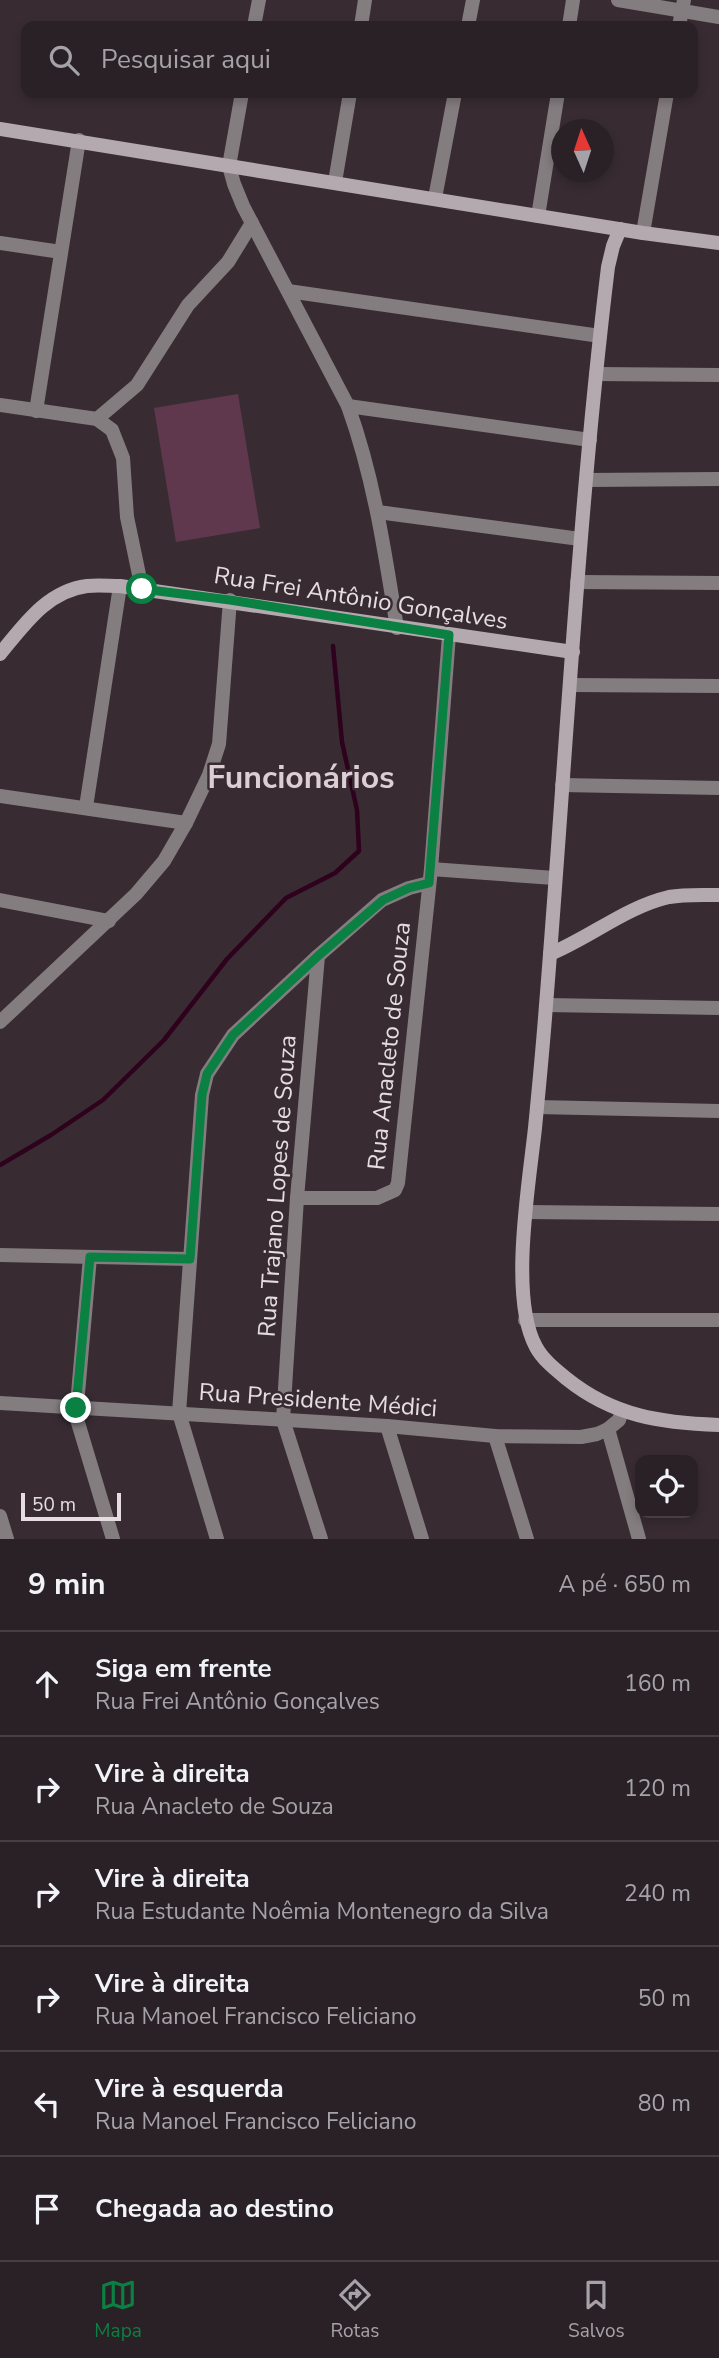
<!DOCTYPE html>
<html lang="pt">
<meta charset="utf-8">
<style>
body{margin:0;font-family:"Nunito Sans",sans-serif;background:#32292e;color:#f1f3f6}
.controls{position:absolute;right:21px;bottom:21px;display:grid;overflow:hidden;border-radius:14px;box-shadow:0 4px 10px #0003}
.controls button{width:63px;height:63px;display:grid;place-items:center;padding:0;border:0;border-bottom:2px solid #463e43;background:#2a2126;color:#f1f3f6;font:35px sans-serif}
.compass{position:absolute;left:551px;top:119px;width:63px;height:63px;border-radius:50%;background:#2a2126;box-shadow:0 4px 10px #0003;rotate:357deg}
.scale{position:absolute;left:21px;bottom:18px;width:100px;box-sizing:border-box;padding-left:7px;border:4px solid #e5dde0;border-top:0;font-size:19px;line-height:24px;white-space:nowrap;color:#e5dde0;-webkit-text-stroke:5px #382c32;paint-order:stroke}
.stop{position:absolute;width:21px;height:21px;margin:-16px;border:5px solid #0b8043;border-radius:50%;background:#fff}
.stop.end{background:#0b8043;border-color:#fff;box-shadow:0 2px 7px #0008}
.list{margin:0;padding:0;list-style:none}
h2{display:flex;justify-content:space-between;align-items:center;height:91px;margin:0;padding:0 28px;font-size:30px}
h2 small{font-size:23px;font-weight:400;color:#a5a3a7}
.list li{display:grid;grid-template-columns:46px 1fr auto;gap:21px;align-items:center;box-sizing:border-box;height:105px;padding:0 28px;border-top:2px solid #463e43}
.list b{display:block;font-size:26px;white-space:nowrap}
.list p{margin:0;font-size:23px;white-space:nowrap;color:#a5a3a7}
.list em{font-size:23px;font-style:normal;color:#a5a3a7}
.icon{flex:none;width:38px;height:38px;fill:none;stroke:currentColor;stroke-width:2;stroke-linecap:round;stroke-linejoin:round}
.map{position:relative;flex:none;width:719px;height:1539px;overflow:hidden}
.search{position:absolute;background:#2a2126;box-shadow:0 4px 10px #0003;left:21px;right:21px;top:21px;height:77px;display:flex;align-items:center;gap:18px;box-sizing:border-box;padding:0 24px;border-radius:14px;color:#a5a3a7;font-size:26px}
.sheet{height:721px;background:#2a2126}
nav{display:flex;justify-content:space-around;align-items:center;box-sizing:border-box;height:98px;border-top:2px solid #463e43;background:#2a2126;font-size:19px;color:#a5a3a7}
nav a{display:grid;justify-items:center;gap:4px}
nav .on{color:#0b8043}
.map>svg:first-child{display:block}
</style>
<div class="map">
<svg width="719" height="1539" viewBox="0 0 719 1539">
<rect width="100%" height="100%" fill="#382c32"/>
<polygon fill="#60384d" points="238,394 260,528 176,542 154,408"/>
<g fill="none" stroke-linecap="round" stroke-linejoin="round">
<polyline stroke="#2e011d" stroke-width="4.5" points="0,1165 51,1135 103,1100 164,1040 227,959 286,898 335,873 359,851 357,810 342,742 333,646"/>
<g stroke="#847d80" stroke-width="14">
<polyline points="618,0 719,17"/>
<polyline points="254,26 259,0"/>
<polyline points="361,26 365,0"/>
<polyline points="468,26 473,0"/>
<polyline points="569,26 573,0"/>
<polyline points="679,26 684,0"/>
<path d="M242,93L229,166L234,184L243,206L348,406C374,478 385,553 397,628"/>
<polyline points="335,182 350,93"/>
<polyline points="435,198 455,93"/>
<polyline points="538,216 558,93"/>
<polyline points="643,233 667,93"/>
<polyline points="0,243 61,252"/>
<polyline points="288,291 600,336"/>
<polyline points="596,374 719,375"/>
<polyline points="0,405 97,419 112,430 123,458 127,517 142,589"/>
<polyline points="348,406 590,440"/>
<polyline points="36,411 79,140"/>
<polyline points="97,419 137,385 188,305 228,262 252,223"/>
<polyline points="586,480 719,479"/>
<polyline points="378,512 580,539"/>
<polyline points="577,582 719,583"/>
<polyline points="571,685 719,686"/>
<polyline points="562,785 719,788"/>
<polyline points="0,796 186,823"/>
<polyline points="86,807 120,586"/>
<polyline points="431,869 554,878"/>
<polyline points="0,900 109,921"/>
<polyline points="318,956 297,1198 283,1420 321,1539"/>
<polyline points="547,1005 719,1008"/>
<polyline points="0,1022 136,894 164,861 186,823 209,775 219,744 230,600"/>
<polyline points="537,1107 719,1111"/>
<polyline points="297,1198 377,1198 395,1190 398,1183 431,869 449,635"/>
<polyline points="526,1212 719,1214"/>
<polyline points="0,1255 190,1259"/>
<polyline points="90,1257 76,1416 113,1539"/>
<polyline points="525,1320 719,1320"/>
<polyline points="0,1403 387,1426 495,1436 581,1437 597,1434 608,1429 619,1420 622,1411"/>
<polyline points="387,1426 422,1539"/>
<polyline points="608,1429 639,1539"/>
<polyline points="495,1436 527,1539"/>
<polyline points="0,1516 7,1539"/>
<polyline points="217,1539 179,1413 202,1095 207,1074 233,1035 318,956 382,900 409,888 429,883"/>
</g>
<g stroke="#b4a9ae" stroke-width="14">
<polyline points="0,129 643,233 719,243"/>
<path d="M620,229L613,246L608,267C578,513 566,759 546,1005C543,1046 539,1087 535,1128C529,1184 509,1298 536,1347C543,1360 556,1370 567,1379C613,1416 661,1423 719,1425"/>
<path d="M0,654C24,625 47,591 87,586C98,585 109,586 120,586L573,652"/>
<path d="M550,954C591,937 626,907 669,897C685,894 703,895 719,895"/>
</g>
</g>
<g fill="none" stroke-linecap="round" stroke-linejoin="round">
<polyline stroke="#0b8043" stroke-width="9" points="76,1408 90,1257 190,1259 202,1095 207,1074 233,1035 318,956 383,900 409,888 429,883 449,635 230,600 142,589"/>
</g>
<g text-anchor="middle" dominant-baseline="central" stroke-width="5" stroke-linejoin="round" paint-order="stroke">
<g font-size="24" fill="#e5dde0" stroke="#382c32">
<text transform="translate(361 598) rotate(9)">Rua Frei Antônio Gonçalves</text>
<text transform="translate(389 1046) rotate(-84)">Rua Anacleto de Souza</text>
<text transform="translate(277 1186) rotate(-86)">Rua Trajano Lopes de Souza</text>
<text transform="translate(318 1400) rotate(4)">Rua Presidente Médici</text>
</g>
<g font-size="32" font-weight="bold" fill="#ddcdd4" stroke="#382c32">
<text x="301" y="777">Funcionários</text>
</g>
</g>
</svg>
<div class="controls">
<button><svg class="icon" aria-label="locate" viewBox="0 0 24 24"><circle cx="12" cy="12" r="6"/><path d="M12 2v4M12 18v4M2 12h4M18 12h4"/></svg></button>
</div>
<svg class="compass" viewBox="-18 -18 36 36"><path d="M0-13l5 13h-10z" fill="#e53935"/><path d="M0 13l5-13h-10z" fill="#a5a3a7"/></svg>
<div class="scale">50 m</div>
<div class="stop" style="left:142px;top:589px"></div>
<div class="stop end" style="left:76px;top:1408px"></div>
<div class="search"><svg class="icon" aria-label="search" viewBox="0 0 24 24"><circle cx="10" cy="10" r="6"/><path d="M15 15l6 6"/></svg>Pesquisar aqui</div>
</div>
<section class="sheet">
<h2>9 min<small>A pé · 650 m</small></h2>
<ul class="list">
<li><svg class="icon" aria-label="ahead" viewBox="0 0 24 24"><path d="M12 20V5M6 11l6-6 6 6"/></svg><div><b>Siga em frente</b><p>Rua Frei Antônio Gonçalves</p></div><em>160 m</em></li>
<li><svg class="icon" aria-label="right" viewBox="0 0 24 24"><path d="M7 20v-9h11M14 6l5 5-5 5"/></svg><div><b>Vire à direita</b><p>Rua Anacleto de Souza</p></div><em>120 m</em></li>
<li><svg class="icon" aria-label="right" viewBox="0 0 24 24"><path d="M7 20v-9h11M14 6l5 5-5 5"/></svg><div><b>Vire à direita</b><p>Rua Estudante Noêmia Montenegro da Silva</p></div><em>240 m</em></li>
<li><svg class="icon" aria-label="right" viewBox="0 0 24 24"><path d="M7 20v-9h11M14 6l5 5-5 5"/></svg><div><b>Vire à direita</b><p>Rua Manoel Francisco Feliciano</p></div><em>50 m</em></li>
<li><svg class="icon" aria-label="left" viewBox="0 0 24 24"><path d="M17 20v-9H6M10 6l-5 5 5 5"/></svg><div><b>Vire à esquerda</b><p>Rua Manoel Francisco Feliciano</p></div><em>80 m</em></li>
<li><svg class="icon" aria-label="arrive" viewBox="0 0 24 24"><path d="M6 21V4h12l-3 4 3 4H6"/></svg><div><b>Chegada ao destino</b></div></li>
</ul>
</section>
<nav>
<a class="on"><svg class="icon" aria-label="map" viewBox="0 0 24 24"><path d="M3 6l6-2 6 2 6-2v14l-6 2-6-2-6 2zM9 4v14M15 6v14"/></svg>Mapa</a>
<a><svg class="icon" aria-label="directions" viewBox="0 0 24 24"><path d="M12 3l9 9-9 9-9-9zM9 14v-3h6M13 9l2 2-2 2"/></svg>Rotas</a>
<a><svg class="icon" aria-label="saved" viewBox="0 0 24 24"><path d="M7 4h10v16l-5-4-5 4z"/></svg>Salvos</a>
</nav>
